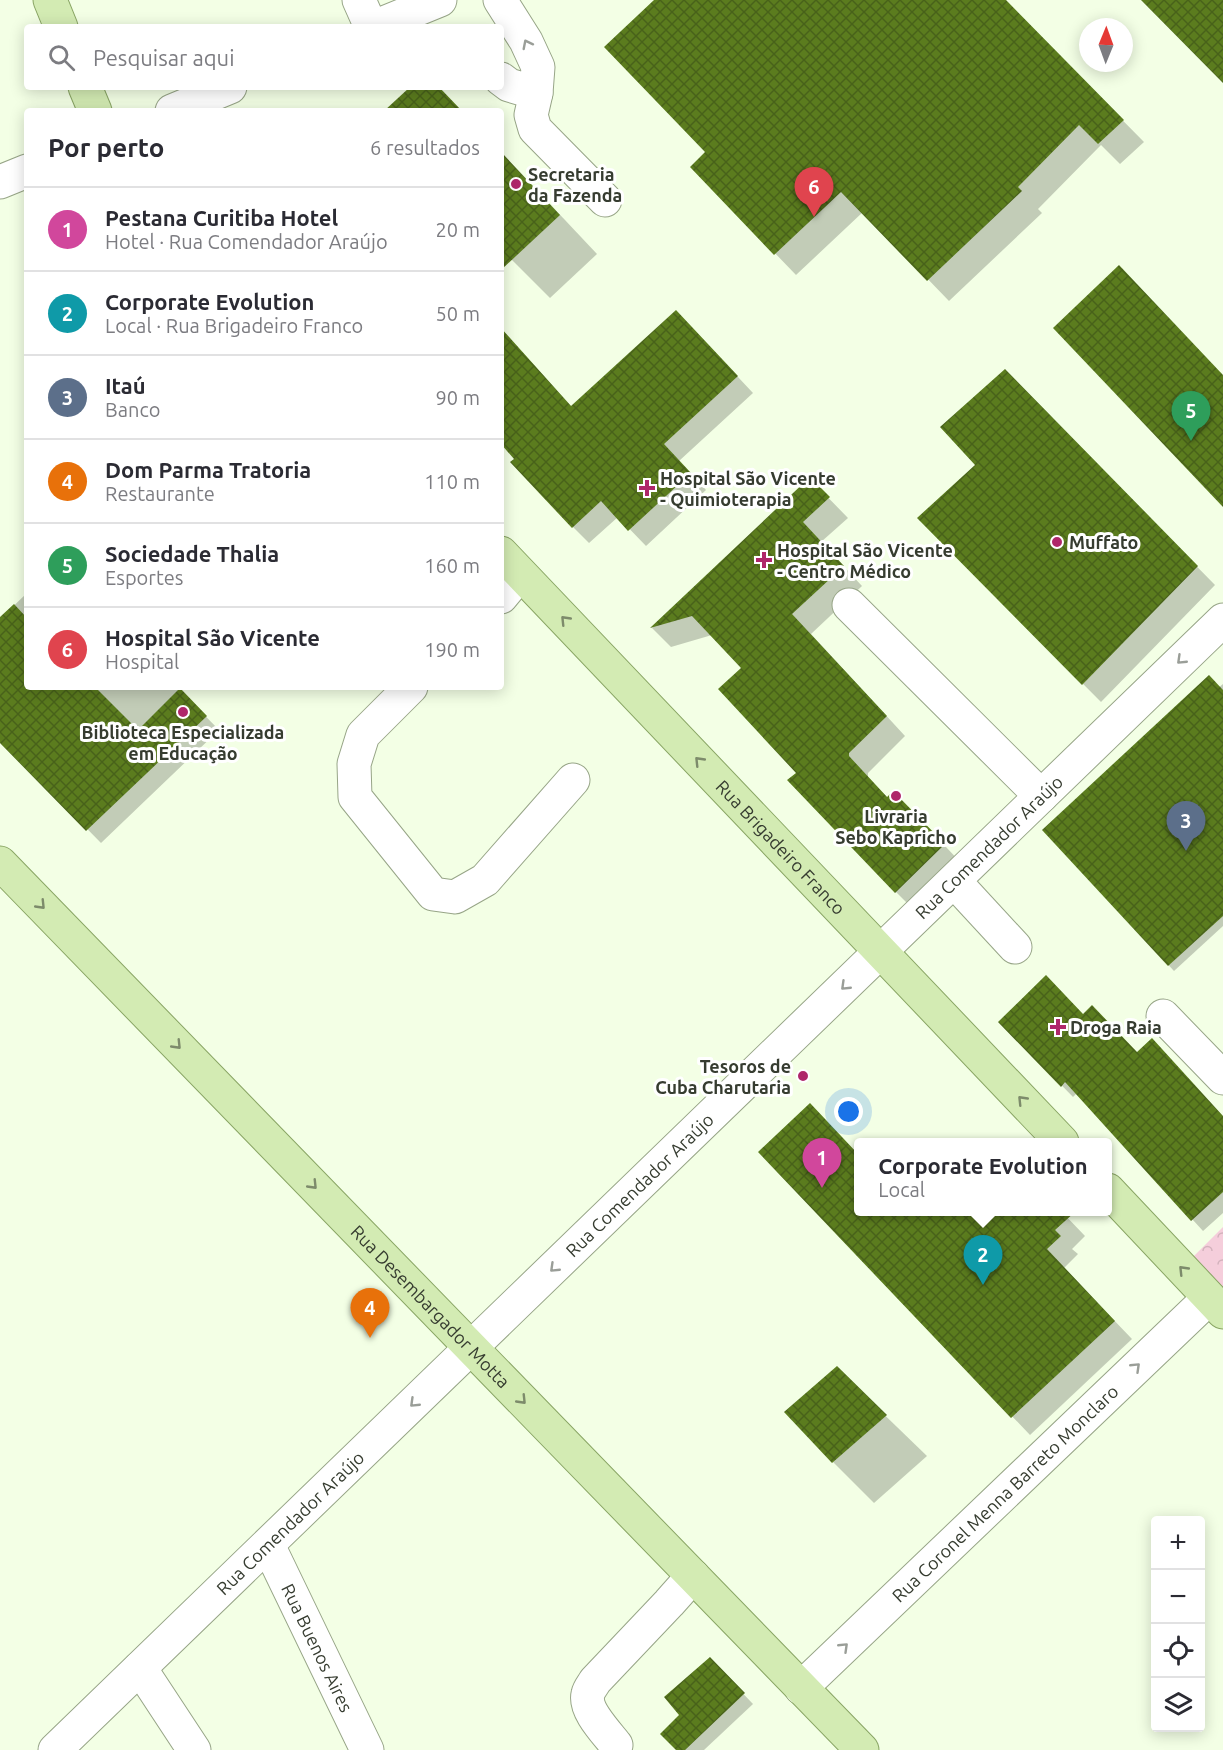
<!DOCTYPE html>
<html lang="pt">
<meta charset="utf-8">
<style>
body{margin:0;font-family:Ubuntu,sans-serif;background:#f2f2f3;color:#2b2b33}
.controls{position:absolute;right:18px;bottom:18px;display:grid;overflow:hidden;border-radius:6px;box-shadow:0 3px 15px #0003}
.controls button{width:54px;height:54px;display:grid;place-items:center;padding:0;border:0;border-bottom:2px solid #e1e1e2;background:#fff;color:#2b2b33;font:30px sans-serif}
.compass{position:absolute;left:1079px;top:18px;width:54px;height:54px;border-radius:50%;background:#fff;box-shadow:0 3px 15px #0003;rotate:1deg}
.you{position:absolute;left:849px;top:1112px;width:21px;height:21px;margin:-15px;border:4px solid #fff;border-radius:50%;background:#1a73e8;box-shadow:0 0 0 9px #1a73e833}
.badge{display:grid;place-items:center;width:39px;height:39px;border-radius:50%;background:#af276a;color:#fff;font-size:20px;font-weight:700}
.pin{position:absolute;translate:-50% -50px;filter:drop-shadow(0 2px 3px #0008)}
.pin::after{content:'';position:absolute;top:32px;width:21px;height:18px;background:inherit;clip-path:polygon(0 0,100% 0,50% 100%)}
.popup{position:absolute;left:854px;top:1138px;width:258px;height:78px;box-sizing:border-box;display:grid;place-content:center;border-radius:6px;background:#fff;filter:drop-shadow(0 2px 4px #0005);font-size:20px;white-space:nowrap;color:#7c7c81}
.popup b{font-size:22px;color:#2b2b33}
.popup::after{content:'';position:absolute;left:50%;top:100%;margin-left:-12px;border:12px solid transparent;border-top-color:#fff}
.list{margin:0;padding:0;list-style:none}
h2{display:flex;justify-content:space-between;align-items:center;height:78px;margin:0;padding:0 24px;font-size:26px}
h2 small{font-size:20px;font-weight:400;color:#7c7c81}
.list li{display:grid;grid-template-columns:39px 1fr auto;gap:18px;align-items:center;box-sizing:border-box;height:84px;padding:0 24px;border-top:2px solid #e1e1e2}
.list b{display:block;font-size:22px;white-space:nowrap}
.list p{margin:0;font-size:20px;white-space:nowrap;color:#7c7c81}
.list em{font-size:20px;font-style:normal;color:#7c7c81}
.icon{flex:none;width:33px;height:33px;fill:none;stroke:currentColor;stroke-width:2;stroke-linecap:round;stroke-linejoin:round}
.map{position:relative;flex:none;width:1223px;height:1750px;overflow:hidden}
.search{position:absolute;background:#fff;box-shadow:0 3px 15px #0003;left:24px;top:24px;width:480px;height:66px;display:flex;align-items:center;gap:15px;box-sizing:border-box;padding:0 21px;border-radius:6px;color:#7c7c81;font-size:22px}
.panel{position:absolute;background:#fff;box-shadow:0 3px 15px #0003;left:24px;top:108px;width:480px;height:582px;border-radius:6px}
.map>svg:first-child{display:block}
</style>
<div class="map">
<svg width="1223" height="1750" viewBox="0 0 1223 1750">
<defs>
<pattern id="park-crowns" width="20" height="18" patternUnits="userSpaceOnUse" patternTransform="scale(1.5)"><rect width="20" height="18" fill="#f5cedb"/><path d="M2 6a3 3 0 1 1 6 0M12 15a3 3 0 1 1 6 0" fill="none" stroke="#d3b2bc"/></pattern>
<pattern id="building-cross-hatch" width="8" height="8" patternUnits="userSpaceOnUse" patternTransform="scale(1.5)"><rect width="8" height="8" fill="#5b7c1e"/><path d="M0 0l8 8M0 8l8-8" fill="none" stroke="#48621a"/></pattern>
</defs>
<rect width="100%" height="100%" fill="#f3ffe5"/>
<polygon fill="url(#park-crowns)" points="1223,1227 1223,1292 1190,1260"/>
<g fill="#0003">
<polygon points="656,0 1004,0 1144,142 1120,164 1101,145 1038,209 1042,213 949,301 863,212 796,275 692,167 707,152"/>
<polygon points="501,152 597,254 550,298 501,249"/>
<polygon points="692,328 753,393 679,461 706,490 646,546 618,517 589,543 573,527 501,442 501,329 572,407"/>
<polygon points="1005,371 1215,585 1101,702 919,519 977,465"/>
<polygon points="810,479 848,518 821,542 862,586 811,634 905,736 868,773 868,777 888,798 913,812 963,865 915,911 896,892 798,773 743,668 712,635 671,647 652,628"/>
<polygon points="27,593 27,687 177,687 219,730 101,843 0,740 0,619"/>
<polygon points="1223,684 1223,926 1174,971 1044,830"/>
<polygon points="1083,1016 1223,1117 1223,1213 1203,1231 1077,1093 1073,1097 1000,1022"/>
<polygon points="827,1122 858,1155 858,1212 1062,1212 1085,1236 1072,1249 1078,1254 1064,1268 1132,1339 1030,1435 760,1152"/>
<polygon points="837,1369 927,1456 874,1503 833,1462"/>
<polygon points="710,1659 753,1704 704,1750 678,1750 681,1715"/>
</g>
<g fill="url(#building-cross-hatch)">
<polygon points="654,0 1006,0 1124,120 1098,144 1079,125 1018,187 1022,191 927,281 841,192 774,255 690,167 705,152 604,47"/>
<polygon points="1141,0 1223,0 1223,83"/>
<polygon points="410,87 439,87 462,111 384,111"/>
<polygon points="501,152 560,215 501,270"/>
<polygon points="1119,265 1223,375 1223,507 1053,328"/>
<polygon points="676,310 738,376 664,444 691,473 628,531 601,501 572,528 510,462 514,459 501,444 501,328 571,406"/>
<polygon points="1005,369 1198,566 1082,685 917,518 975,465 940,427"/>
<polygon points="810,477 830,497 803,522 844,566 792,614 887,716 849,753 849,756 887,797 893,791 945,844 895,893 787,780 796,773 718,689 741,668 692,616 650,628"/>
<polygon points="14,604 27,618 27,687 95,687 138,730 180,688 207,716 86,831 0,743 0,617"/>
<polygon points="1209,675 1223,690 1223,916 1168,966 1042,830"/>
<polygon points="1046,975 1083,1014 1092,1005 1137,1052 1152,1038 1223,1116 1223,1192 1191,1221 1065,1082 1061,1087 998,1022"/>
<polygon points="810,1103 858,1154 858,1212 1075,1212 1055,1230 1061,1236 1047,1249 1115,1321 1011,1418 758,1152"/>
<polygon points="837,1366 887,1415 832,1463 784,1412"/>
<polygon points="710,1657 745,1693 685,1750 676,1750 660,1734 679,1715 664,1697"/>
</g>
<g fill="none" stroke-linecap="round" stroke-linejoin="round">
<defs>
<g id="minor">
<polyline points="359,0 371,27"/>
<polyline points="500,0 526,41 538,67 536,93 531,115 535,129 605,200"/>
<polyline points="374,27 440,0"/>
<polyline points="501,79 509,85 536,93"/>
<polyline points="172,111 230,87"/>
<polyline points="0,182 27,171"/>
<polyline points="501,597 520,574"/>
<polyline points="849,605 1041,796"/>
<polyline points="411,687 363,735 354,764 355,797 433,894 455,897 485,880 573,780"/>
<polyline points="954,881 1015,947"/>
<polyline points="1163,1016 1223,1078"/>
<path id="s1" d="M268,1545L367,1750"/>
<polyline points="140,1668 194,1750"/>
<path id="s2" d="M801,1688L1209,1298"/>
<path d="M616,1745C606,1732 584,1710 588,1694C589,1689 593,1685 595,1681L669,1603L693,1576"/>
<path id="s3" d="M55,1750L1223,620"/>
</g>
<g id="major">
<polyline points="50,0 61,27"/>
<polyline points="85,87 95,111"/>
<path id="s4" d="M501,553L1062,1142"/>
<path id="s5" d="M0,863L862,1750"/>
<polyline points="1108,1190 1223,1312"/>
</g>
</defs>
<use href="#minor" stroke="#97a587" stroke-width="35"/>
<use href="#major" stroke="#89a564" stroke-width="35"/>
<use href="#minor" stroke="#fff" stroke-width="33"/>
<use href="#major" stroke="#d3ebb3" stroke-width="33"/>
</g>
<defs><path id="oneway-chevron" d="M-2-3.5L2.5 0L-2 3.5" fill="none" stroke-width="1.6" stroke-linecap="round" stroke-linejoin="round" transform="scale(1.5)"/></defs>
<g stroke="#9a9e98">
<use href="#oneway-chevron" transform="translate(527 44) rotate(-117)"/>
<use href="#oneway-chevron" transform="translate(1181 660) rotate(136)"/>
<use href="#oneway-chevron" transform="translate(845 986) rotate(136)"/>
<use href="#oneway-chevron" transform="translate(554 1268) rotate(136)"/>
<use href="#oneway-chevron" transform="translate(1136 1367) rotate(-44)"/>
<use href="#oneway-chevron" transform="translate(414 1403) rotate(136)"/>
<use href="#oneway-chevron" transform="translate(844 1647) rotate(-44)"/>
</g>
<g stroke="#7d8b6b">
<use href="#oneway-chevron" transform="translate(565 620) rotate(-134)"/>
<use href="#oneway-chevron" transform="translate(699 761) rotate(-134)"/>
<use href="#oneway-chevron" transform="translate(41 905) rotate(46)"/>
<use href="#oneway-chevron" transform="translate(177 1045) rotate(46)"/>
<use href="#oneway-chevron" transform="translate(1022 1100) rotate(-134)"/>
<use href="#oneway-chevron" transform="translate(313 1185) rotate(46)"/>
<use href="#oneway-chevron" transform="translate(1183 1270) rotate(-134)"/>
<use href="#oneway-chevron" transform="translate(522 1400) rotate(46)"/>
</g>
<g fill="#af276a" stroke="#fff" stroke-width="2">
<circle cx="516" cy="184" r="6"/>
<path d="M644 479h6v6h6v6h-6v6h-6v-6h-6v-6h6z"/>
<circle cx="1057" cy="542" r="6"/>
<path d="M761 551h6v6h6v6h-6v6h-6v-6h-6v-6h6z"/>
<circle cx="183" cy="712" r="6"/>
<circle cx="896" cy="796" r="6"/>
<path d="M1055 1018h6v6h6v6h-6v6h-6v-6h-6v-6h6z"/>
<circle cx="803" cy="1076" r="6"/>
</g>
<g text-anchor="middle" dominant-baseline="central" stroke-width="6" stroke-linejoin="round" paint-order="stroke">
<g font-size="18" font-weight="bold" fill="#363c30" stroke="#fff" text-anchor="start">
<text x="528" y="174">Secretaria<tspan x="528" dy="21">da Fazenda</tspan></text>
<text x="660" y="478">Hospital São Vicente<tspan x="660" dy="21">- Quimioterapia</tspan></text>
<text x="1069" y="542">Muffato</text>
<text x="777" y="550">Hospital São Vicente<tspan x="777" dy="21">- Centro Médico</tspan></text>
<text x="183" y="732" text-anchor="middle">Biblioteca Especializada<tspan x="183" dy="21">em Educação</tspan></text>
<text x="896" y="816" text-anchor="middle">Livraria<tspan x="896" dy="21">Sebo Kapricho</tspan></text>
<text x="1070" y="1027">Droga Raia</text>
<text x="791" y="1066" text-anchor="end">Tesoros de<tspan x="791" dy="21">Cuba Charutaria</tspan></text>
</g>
<g font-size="18" fill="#363c30" stroke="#fff">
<text stroke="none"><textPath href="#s3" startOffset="1299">Rua Comendador Araújo</textPath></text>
<text stroke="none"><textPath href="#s4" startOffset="406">Rua Brigadeiro Franco</textPath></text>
<text stroke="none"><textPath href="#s3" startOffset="813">Rua Comendador Araújo</textPath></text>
<text stroke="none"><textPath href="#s5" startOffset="618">Rua Desembargador Motta</textPath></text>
<text stroke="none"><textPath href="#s2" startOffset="282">Rua Coronel Menna Barreto Monclaro</textPath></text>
<text stroke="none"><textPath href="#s3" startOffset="327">Rua Comendador Araújo</textPath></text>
<text stroke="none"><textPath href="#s1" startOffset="114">Rua Buenos Aires</textPath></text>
</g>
</g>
</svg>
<div class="controls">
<button>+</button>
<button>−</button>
<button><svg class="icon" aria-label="locate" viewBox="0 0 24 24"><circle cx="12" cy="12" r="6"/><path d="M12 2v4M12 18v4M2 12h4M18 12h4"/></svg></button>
<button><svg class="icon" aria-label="layers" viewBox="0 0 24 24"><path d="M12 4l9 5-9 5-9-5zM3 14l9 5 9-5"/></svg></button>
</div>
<svg class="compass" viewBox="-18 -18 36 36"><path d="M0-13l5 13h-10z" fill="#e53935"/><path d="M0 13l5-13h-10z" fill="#7c7c81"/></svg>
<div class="you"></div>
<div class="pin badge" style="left:822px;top:1188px;background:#d1479c">1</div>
<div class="pin badge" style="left:983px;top:1285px;background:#0f9aa8">2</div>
<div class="popup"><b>Corporate Evolution</b>Local</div>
<div class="pin badge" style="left:1186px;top:851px;background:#5c6f8a">3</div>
<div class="pin badge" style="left:370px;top:1338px;background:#e8710a">4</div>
<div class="pin badge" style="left:1191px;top:441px;background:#2e9e5b">5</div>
<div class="pin badge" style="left:814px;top:217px;background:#e0444e">6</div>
<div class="search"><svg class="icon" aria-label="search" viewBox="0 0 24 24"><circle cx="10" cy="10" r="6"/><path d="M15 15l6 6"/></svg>Pesquisar aqui</div>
<section class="panel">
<h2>Por perto<small>6 resultados</small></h2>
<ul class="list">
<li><span class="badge" style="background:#d1479c">1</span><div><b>Pestana Curitiba Hotel</b><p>Hotel · Rua Comendador Araújo</p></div><em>20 m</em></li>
<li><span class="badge" style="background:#0f9aa8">2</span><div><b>Corporate Evolution</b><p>Local · Rua Brigadeiro Franco</p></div><em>50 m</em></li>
<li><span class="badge" style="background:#5c6f8a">3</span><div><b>Itaú</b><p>Banco</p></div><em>90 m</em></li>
<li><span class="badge" style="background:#e8710a">4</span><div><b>Dom Parma Tratoria</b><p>Restaurante</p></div><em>110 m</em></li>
<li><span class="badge" style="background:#2e9e5b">5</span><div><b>Sociedade Thalia</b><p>Esportes</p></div><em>160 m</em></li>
<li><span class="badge" style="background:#e0444e">6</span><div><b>Hospital São Vicente</b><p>Hospital</p></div><em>190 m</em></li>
</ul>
</section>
</div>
